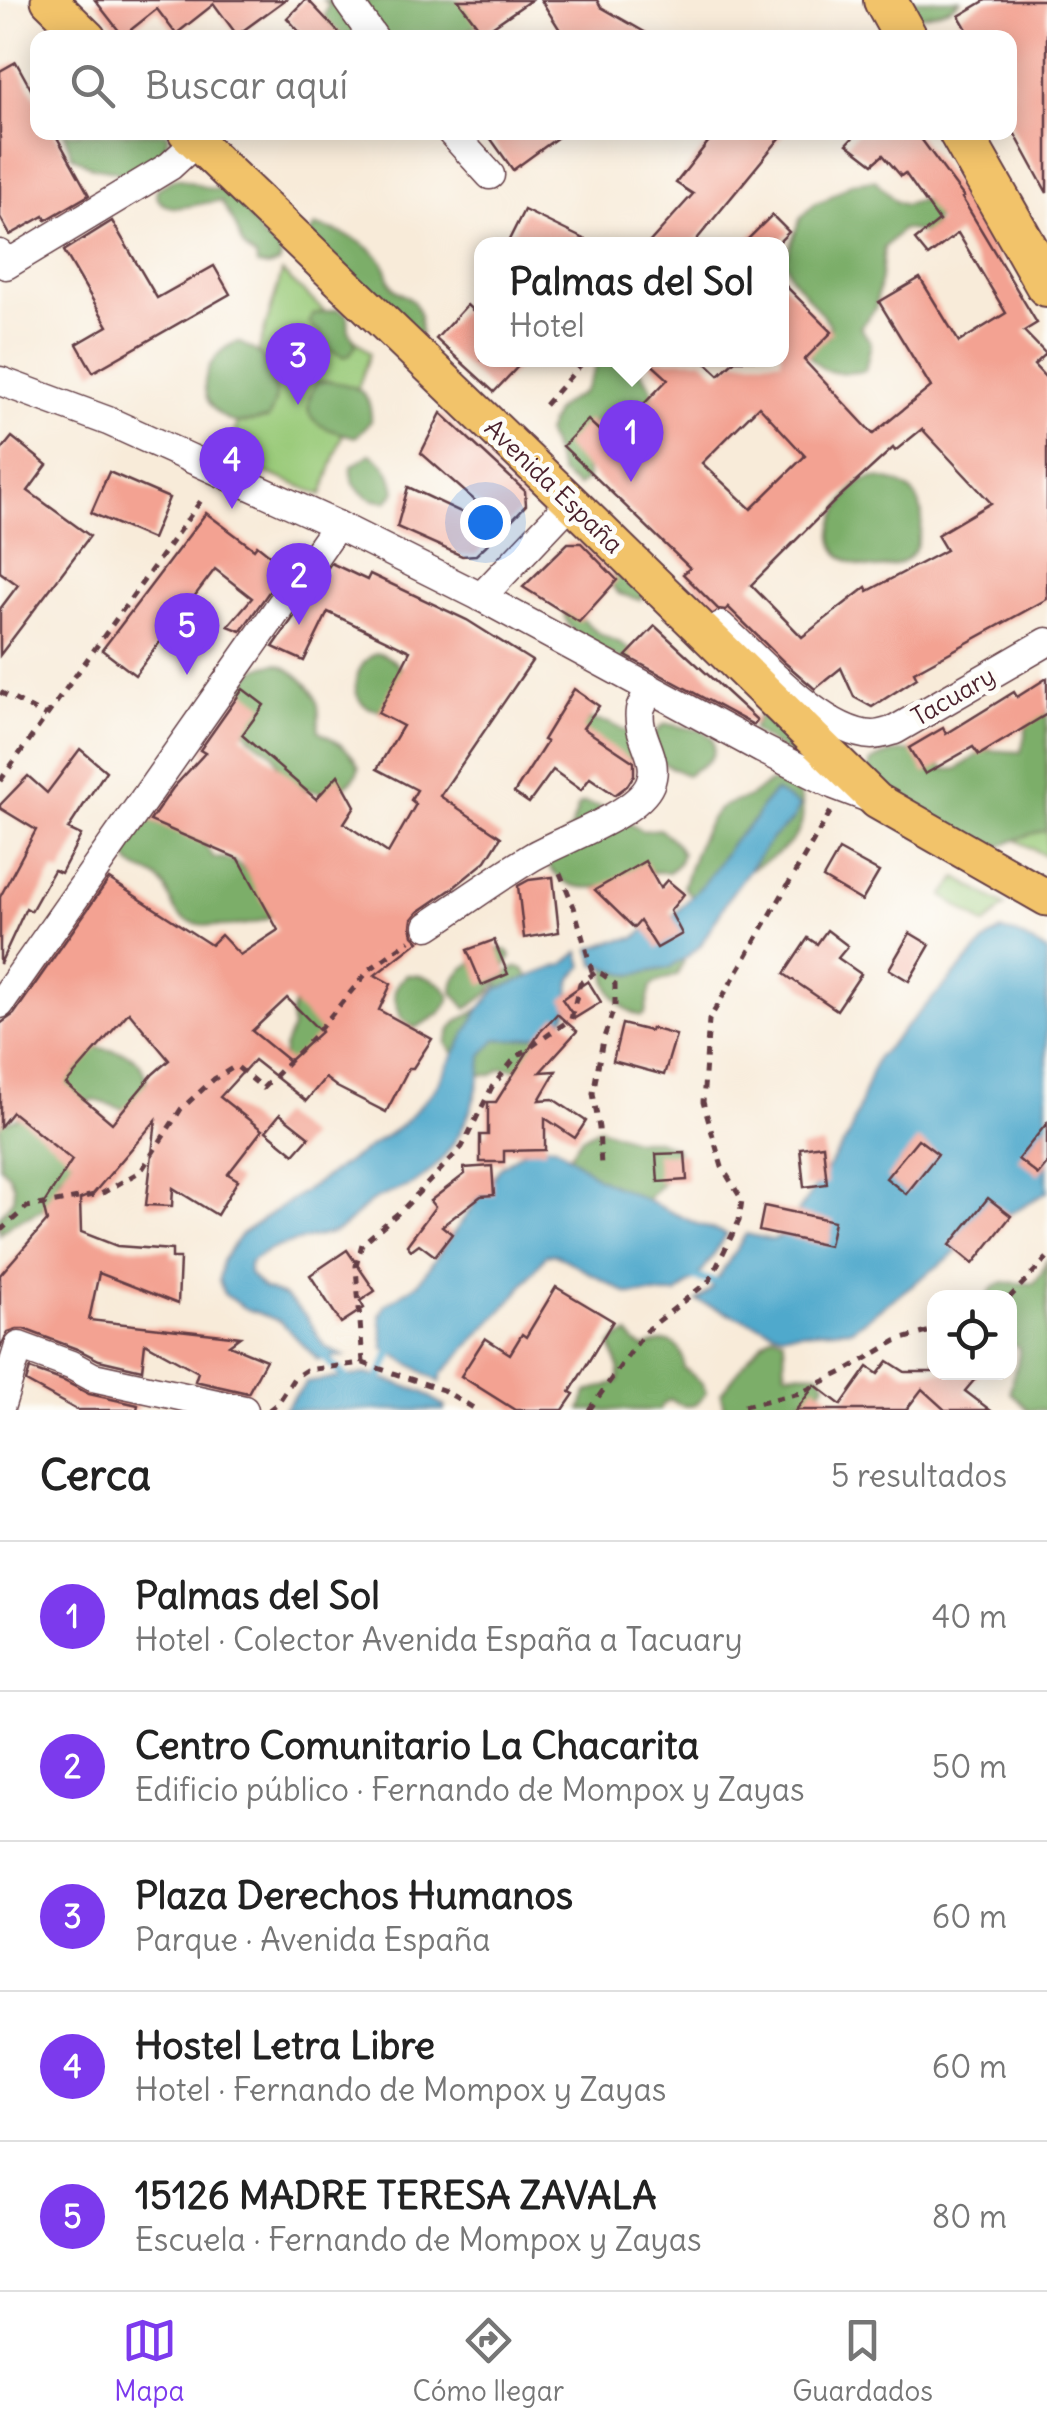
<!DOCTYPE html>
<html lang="es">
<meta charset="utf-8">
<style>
body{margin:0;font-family:Delius,sans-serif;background:#f6f6f6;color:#222}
.controls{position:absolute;right:30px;bottom:30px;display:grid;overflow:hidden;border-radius:20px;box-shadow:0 5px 25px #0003}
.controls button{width:90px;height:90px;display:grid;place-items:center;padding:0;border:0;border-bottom:2px solid #e0e0e0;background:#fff;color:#222;font:50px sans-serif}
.you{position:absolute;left:485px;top:522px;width:35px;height:35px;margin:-25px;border:8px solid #fff;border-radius:50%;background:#1a73e8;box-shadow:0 0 0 15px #1a73e833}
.badge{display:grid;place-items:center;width:65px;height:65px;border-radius:50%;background:#7c3aed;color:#fff;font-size:32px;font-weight:700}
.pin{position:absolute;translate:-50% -82px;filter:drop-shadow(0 2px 5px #0008)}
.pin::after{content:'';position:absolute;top:52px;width:35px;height:30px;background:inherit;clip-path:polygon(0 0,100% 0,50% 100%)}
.popup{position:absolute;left:474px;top:237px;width:315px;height:130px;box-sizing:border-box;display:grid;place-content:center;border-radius:20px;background:#fff;filter:drop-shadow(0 2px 8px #0005);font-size:32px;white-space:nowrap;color:#767676}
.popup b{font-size:38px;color:#222}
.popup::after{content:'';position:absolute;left:50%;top:100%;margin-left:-20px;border:20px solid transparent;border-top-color:#fff}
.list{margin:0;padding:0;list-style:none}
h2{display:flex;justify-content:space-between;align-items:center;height:130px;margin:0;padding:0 40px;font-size:42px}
h2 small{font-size:32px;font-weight:400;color:#767676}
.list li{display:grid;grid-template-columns:65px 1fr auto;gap:30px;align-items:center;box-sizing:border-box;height:150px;padding:0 40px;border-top:2px solid #e0e0e0}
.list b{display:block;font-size:38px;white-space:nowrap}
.list p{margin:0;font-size:32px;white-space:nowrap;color:#767676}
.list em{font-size:32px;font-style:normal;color:#767676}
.icon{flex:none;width:55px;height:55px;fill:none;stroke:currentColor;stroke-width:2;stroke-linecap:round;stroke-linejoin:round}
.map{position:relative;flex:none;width:1047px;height:1410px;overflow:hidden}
.search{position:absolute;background:#fff;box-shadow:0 5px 25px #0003;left:30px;right:30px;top:30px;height:110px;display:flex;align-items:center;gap:25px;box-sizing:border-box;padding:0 35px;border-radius:20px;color:#767676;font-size:38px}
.sheet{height:880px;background:#fff}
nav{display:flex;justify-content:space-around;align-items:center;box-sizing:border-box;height:140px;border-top:2px solid #e0e0e0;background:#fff;font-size:28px;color:#767676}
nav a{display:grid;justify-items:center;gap:5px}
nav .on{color:#7c3aed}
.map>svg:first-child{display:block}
</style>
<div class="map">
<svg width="1047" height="1410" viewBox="0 0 1047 1410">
<rect width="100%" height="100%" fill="#fdfcf7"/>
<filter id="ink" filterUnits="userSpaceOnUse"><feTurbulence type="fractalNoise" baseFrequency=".01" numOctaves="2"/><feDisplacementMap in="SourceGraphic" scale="20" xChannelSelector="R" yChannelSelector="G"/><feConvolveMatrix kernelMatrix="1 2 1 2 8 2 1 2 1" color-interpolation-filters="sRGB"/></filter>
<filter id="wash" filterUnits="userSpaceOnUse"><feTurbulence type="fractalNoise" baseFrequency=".0048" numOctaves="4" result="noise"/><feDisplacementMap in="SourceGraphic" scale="40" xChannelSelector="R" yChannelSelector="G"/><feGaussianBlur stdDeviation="2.25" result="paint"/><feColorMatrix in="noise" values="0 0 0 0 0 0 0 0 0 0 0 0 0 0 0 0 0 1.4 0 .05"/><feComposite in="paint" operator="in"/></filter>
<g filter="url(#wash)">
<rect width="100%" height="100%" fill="#f8ebd9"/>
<g fill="#9aca79" stroke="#727452" stroke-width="2.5">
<polygon points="282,272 370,353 322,495 227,457"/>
<polygon points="1047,813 1047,857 969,814"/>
<polygon points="957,878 1005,906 985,925 943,896"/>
</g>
<g fill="#7bae69" stroke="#62664a" stroke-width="2.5">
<polygon points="323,0 496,0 482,24 465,31 460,37 353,38 338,33 324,17 329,4"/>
<path d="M865,0H960C946,14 927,12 908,20Z"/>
<path d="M64,133H168C168,157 145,166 126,177L115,171L92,167L72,156Z"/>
<path d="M176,178C201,183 205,193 232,188L252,209L249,219L257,226L261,236L279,248L281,258L279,263L268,267L257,265L256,257C236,244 243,240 234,223C231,216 225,209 221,201C200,201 166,219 156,195L157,189Z"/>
<path d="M875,180L895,201L904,205L921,200L931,203L939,213L928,233L902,229L884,248L881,277L875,309L860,327L871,343L865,371C838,375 819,375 805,349L828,336L830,325L790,275L785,260L800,219L815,203L825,200L852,183Z"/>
<path d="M316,226C340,231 368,242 383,262C389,271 387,283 396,290C400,294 405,295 409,298C421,307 420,320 421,334L392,332L309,235Z"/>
<polygon points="338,309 348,315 349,331 356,345 350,354 345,357 330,350 319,331 313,329 313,326 309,324 313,314"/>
<path d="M238,342C265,355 260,352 271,379C279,397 276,401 268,419C259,419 243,424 236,423C231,422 227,419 222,416C190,396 207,351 238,342Z"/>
<polygon points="599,360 632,360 651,386 653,397 627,427 616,428 594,422 584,427 587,479 578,487 561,474 546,432 555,412 563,404 582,393 588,384"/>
<path d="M329,381C355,386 372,389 371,421L356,437C324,430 292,420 317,382Z"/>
<path d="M370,454C387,463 392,474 395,492L388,501C368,503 349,487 351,467Z"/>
<path d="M874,478C906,480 929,497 920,533C918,540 917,548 912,554C890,582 804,568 841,507C850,492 855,482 874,478Z"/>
<polygon points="622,570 651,585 640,600 619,594 612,586 611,581 616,571"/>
<path d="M568,610C580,616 587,623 596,631C609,642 620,638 633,653L631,664C608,652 570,641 564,614Z"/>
<path d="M376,653C392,656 399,665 408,678L389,709C346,716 348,667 376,653Z"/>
<path d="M277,664C294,670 315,687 318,706C320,714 318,723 319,731C335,741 352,749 359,768C347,802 303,796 282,774C277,768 277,759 272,753C265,746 254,743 248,734C243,727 243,720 241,712C237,686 249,666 277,664Z"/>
<path d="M1031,709H1047V831C1023,832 1005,849 987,848C980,848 901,809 894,803C884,795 876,783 867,774L871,762C895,747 927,746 945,770L957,769L985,750L1021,752Z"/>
<polygon points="765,713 811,738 804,765 752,730 759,716"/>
<polygon points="591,720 609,723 631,734 636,750 631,759 618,770 578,730 585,721"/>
<path d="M667,724L703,731L712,738C720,761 702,764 686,775L651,757C652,745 653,727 667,724Z"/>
<path d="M771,782L783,785L799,794C816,838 771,861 738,874C723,880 709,891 695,899L683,887C690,867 704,819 721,808C730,801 742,801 751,796C759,791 762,786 771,782Z"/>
<path d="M584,803L602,807L642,831L659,829C668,835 678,844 682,854L678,864L669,872H652L650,877C614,883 566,905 546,860L571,828L579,805Z"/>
<path d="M151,821L201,840L214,858C246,856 260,890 276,913C260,928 198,932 180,916C170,908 171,892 161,882C144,864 125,878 123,839L140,824Z"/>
<path d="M496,948L508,951L511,956L509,961L489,993L467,1009L453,992C452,966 479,962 496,948Z"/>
<path d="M682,955L684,961L677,975L655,983L651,987L645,1013L641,1016C620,1009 603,990 607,967Z"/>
<path d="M518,967L524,969L527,974L549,993L538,1033L540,1050L520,1069L502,1068L491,1075H479L454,1054L446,1043C449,1038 449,1033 452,1028C459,1016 477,1014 485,1004C497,990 500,973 518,967Z"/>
<path d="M407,975C423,974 444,981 450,997C445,1015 430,1019 415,1028L401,1018C395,998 388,989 407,975Z"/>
<polygon points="295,1000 336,1020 290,1064 283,1059 284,1048 292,1028 291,1016"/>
<path d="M88,1045C118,1055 141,1045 147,1085L126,1109C113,1107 103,1101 91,1100L64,1124L73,1159L67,1170L59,1177C59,1219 21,1210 0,1234V1216L13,1199L14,1187L9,1175L0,1166V1123L28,1114Z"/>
<path d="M599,1128L634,1140H657L677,1149C677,1170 662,1184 647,1199L648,1212L471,1215L475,1200L523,1191L568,1157L581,1138Z"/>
<path d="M1047,1259V1410H1028L1010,1392C1011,1376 1020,1364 1019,1348L1010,1343V1298L986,1297C997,1276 1013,1285 1034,1283L1041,1274Z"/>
<path d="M629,1334L635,1343L645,1348C669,1335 682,1341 684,1368L701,1382L706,1392C697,1408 685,1410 670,1399L661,1406L660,1410H581L587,1392C599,1386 608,1388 619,1380V1368L611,1346L619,1337Z"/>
<path d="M773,1334L783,1338C787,1351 782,1360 786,1372L819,1373L825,1382C820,1395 814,1398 800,1399L801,1410H724L721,1393C738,1373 752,1349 773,1334Z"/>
</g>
<g fill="#4fa9cc" stroke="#4c647c" stroke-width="2.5">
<polygon points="775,791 800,806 793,820 773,837 731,894 700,946 687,957 669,968 631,975 595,964 590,949 613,941 635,938 647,928 674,915 706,881 733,841 755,819 762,806"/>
<polygon points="1001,931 1016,934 1047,951 1047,1192 1009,1214 852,1329 780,1333 697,1301 710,1291 746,1234 772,1240 782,1236 849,1136 876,1059 989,938"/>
<path d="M579,952L583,967C559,984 577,999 564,1018C551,1037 518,1041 497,1039L482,1055C480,1101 456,1154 418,1181C403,1191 383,1193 369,1203C357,1212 348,1227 334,1232C305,1242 271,1242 249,1264V1274L263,1288L284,1296L306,1316L325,1347L344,1356L318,1360L280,1321L244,1308L224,1294L219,1280L222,1261L241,1234L402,1125L434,1090L479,1010L497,989L564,964Z"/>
<polygon points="532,1145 556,1146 598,1178 697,1224 727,1234 702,1272 677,1294 628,1294 555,1254 546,1255 514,1297 442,1374 440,1382 384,1348 380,1316 385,1305 418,1283 501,1167"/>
<polygon points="367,1374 423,1392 445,1407 444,1410 283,1410 307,1382"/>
</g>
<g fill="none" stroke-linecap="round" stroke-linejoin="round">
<g stroke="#4fa9cc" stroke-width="8">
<polyline points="690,1276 725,1285"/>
<polyline points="319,1352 352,1384"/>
<polyline points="375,1388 394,1346"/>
</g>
</g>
<g id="blocks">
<g fill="#f3a292" fill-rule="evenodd">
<polygon points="95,0 285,0 237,35 214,4 176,34 157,9 123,36"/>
<polygon points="305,0 308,0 344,38 305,38 287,18"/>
<polygon points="458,0 531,0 483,33"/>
<polygon points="541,0 597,0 601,7 655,38 565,38"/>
<polygon points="986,0 1047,0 1047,193 1010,125 1010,38 972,38 959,16"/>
<polygon points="16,62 38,102 38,132 54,132 89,195 46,220 44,216 10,235 0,217 0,71"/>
<polygon points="486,132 565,132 513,170"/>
<polygon points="716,132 785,132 693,244 648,244 693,194 676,183"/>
<path d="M858,132H916L964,197L962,198L1037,323L1024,331L1046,354L1034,365L1047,379V599L914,672L917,678L872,707L854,697L841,668L815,689L784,662L728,607L726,610L718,609L683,574L690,568L563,446L588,420L609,440L668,379L647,360H703L719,375L735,360H781V281L832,332L804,360L873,434L931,387L879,302L920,278L959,342L1006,313L958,233L928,256L915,240L939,221L905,173L901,176L883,155L873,164L847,144ZM759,406L805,456L751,509L702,463ZM922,429L991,503L937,535L946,550L868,591L866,587L802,637L751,585L834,502L893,448L895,451Z"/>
<polygon points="524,210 594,244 507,244"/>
<polygon points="772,215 789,232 777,244 743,244"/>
<polygon points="112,221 157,298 214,266 230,294 93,372 77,344 108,326 64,251"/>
<polygon points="467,305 481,318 481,360 524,360 494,392 436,339"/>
<polygon points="441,413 525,491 526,505 505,527 421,453"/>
<polygon points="12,437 47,465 28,491 90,536 0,655 0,609 18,585 0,572 0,452"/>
<polygon points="109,472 169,498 152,539 91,513"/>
<polygon points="408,487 501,531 476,555 462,556 397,527"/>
<polygon points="206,513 254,549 257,545 286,568 241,631 228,626 252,598 215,569 135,675 102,650"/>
<polygon points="568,543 581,543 617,580 579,622 523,587"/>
<path d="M331,563L367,580L370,574L467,620L532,661L440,796L501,837L486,861L453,888L418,912L412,919L411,926L413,935L419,941L375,975L391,984L379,1010L432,1039L413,1068H409L386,1112L337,1087L325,1078L306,1101L254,1060L220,1097L262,1130L228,1174L238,1180L217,1215L173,1188L172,1206L146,1205L156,1120L93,1194L80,1199L81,1232L117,1246L172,1250V1258H180L178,1304L99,1273L89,1320L240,1337L229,1345L266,1360L248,1393L195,1381L198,1372L145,1343L142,1370L99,1360L77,1349L24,1329H17L8,1332L0,1348V1275L47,1221L43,1205L72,1160L12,1112L0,1127V1024L14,1014L109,879L211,945L221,935L240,955L278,930L239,859L150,821L173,788L205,753L200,750L243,689L264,705L242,735L316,799L338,775L355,806L344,823L388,853L416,804L411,800L417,790L377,769L403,726L378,713L410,651L328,612L304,661L273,647ZM287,998L321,1032L289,1061L252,1031ZM129,1012L169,1060L153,1074L112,1123L66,1084Z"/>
<polygon points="655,626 757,720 754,725 626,656"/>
<polygon points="1047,678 1047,714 979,755 973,747 925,774 909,748 943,728 946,734 1014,692 1017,697"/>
<polygon points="574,689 599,706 583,728 634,762 634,775 627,786 615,795 590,778 581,790 553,770 529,803 514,793 547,742 543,740"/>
<polygon points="80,749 106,771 68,829 81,835 61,873 54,870 31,911 26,908 0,964 0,897 36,830 0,808 0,805 28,776 47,793"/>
<polygon points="839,850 879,872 862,901 823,878"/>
<polygon points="645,861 660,888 667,880 684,894 670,911 682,934 657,948 640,921 634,928 595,890"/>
<polygon points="553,877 559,932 524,938 518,886 529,880"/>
<polygon points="827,930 848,946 838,958 861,974 837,1010 784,974 808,938 817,944"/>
<polygon points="910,933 930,945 909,981 889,969"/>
<polygon points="494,940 508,974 482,985 467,950"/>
<polygon points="588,981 601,1002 575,1018 562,999"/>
<polygon points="557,1014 577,1031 540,1072 556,1071 539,1100 553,1099 586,1121 575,1138 545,1118 545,1150 504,1151 504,1162 480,1162 480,1135 488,1135 488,1102 496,1102 540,1032"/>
<polygon points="622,1024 650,1031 651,1028 676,1035 664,1075 613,1061"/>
<polygon points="280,1114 309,1137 294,1154 266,1131"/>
<polygon points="1047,1123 1047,1164 1038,1175 1018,1159"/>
<polygon points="918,1139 938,1154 906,1194 886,1178"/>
<polygon points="823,1145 827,1184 804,1187 800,1148"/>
<polygon points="685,1153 687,1180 658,1182 656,1154"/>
<polygon points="492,1166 494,1195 481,1196 442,1226 452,1234 435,1256 419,1244 411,1250 407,1245 435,1207 430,1201 465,1174 464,1168"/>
<polygon points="988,1198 1011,1216 973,1264 950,1245"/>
<polygon points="764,1206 834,1221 829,1246 759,1231"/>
<polygon points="347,1250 375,1291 360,1301 364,1308 341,1323 310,1275"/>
<polygon points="556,1287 613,1321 570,1392 574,1394 563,1410 515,1410 461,1376 485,1338 510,1354 522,1334 526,1337"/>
<polygon points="888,1361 905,1372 981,1372 965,1391 990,1410 945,1410 922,1389 906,1410 796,1410 815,1385 841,1405 868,1367 878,1374"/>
<polygon points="30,1369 64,1381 89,1394 138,1405 137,1410 77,1410 26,1382"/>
</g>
</g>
</g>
<g filter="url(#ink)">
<use href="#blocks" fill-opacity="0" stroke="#643e45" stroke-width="2.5"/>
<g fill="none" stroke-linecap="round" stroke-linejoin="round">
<defs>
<g id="minor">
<polyline points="347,0 374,38"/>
<polyline points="451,132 490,175"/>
<polyline points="0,254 6,265 170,166 196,142"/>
<polyline points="0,381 108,421 337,525 481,597 762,749 834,785 871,799"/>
<polyline points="481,597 571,502 585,512"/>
<path d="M721,626C758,659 822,733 872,735C880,735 888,732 895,730L1047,642"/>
<path d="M428,926C463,903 497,878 532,857C562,839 637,815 650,784C661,757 636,738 640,710C642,703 647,696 650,689"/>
<polyline points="0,1004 337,525"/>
<polyline points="0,1408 19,1346 71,1365 93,1377 244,1410"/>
</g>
<g id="major">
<polyline points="49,0 88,38"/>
<polyline points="186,132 571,502 877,801 1047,898"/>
</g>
<g id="highway">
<polyline points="885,0 906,38"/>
<polyline points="960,132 1047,285"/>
</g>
</defs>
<use href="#minor" stroke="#643e45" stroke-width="31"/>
<use href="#major" stroke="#643e45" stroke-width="39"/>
<use href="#highway" stroke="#643e45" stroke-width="46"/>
<g stroke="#643e45" stroke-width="5" stroke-dasharray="8 8" stroke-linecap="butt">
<polyline points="545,405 585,360"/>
<polyline points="0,692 46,716"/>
<polyline points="0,781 205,495"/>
<polyline points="560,873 574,907 592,971 602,974 615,984 615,1006 603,1040 593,1093 599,1128 601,1167"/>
<polyline points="0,1231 27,1207 101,1194 141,1171 181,1109 214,1079 236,1066 263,1088 314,1036 369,970 410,940"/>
<polyline points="1009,1298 1047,1258"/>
<polyline points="363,1363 356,1266 362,1244 404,1208 462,1147 492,1087 515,1058 571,1019 580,983 595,973"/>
<polyline points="744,1406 800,1393 845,1371 896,1341 934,1330"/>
<polyline points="269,1410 278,1403 294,1378 306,1370 363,1363 443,1390 477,1410"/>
<polyline points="589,1410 646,1331 710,1280 739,1221 742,1200 722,1167 703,1102 709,1020 831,811"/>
</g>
<use href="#minor" stroke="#fff" stroke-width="28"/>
<use href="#major" stroke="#f2c36a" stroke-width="35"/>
<use href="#highway" stroke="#f2c36a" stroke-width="42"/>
</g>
</g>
<g text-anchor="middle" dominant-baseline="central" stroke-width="10" stroke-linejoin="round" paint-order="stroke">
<g font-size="25" fill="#4a1f2b" stroke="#fdfcf7">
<text transform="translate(554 486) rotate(44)">Avenida España</text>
<text transform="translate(953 696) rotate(-30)">Tacuary</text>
</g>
</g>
</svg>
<div class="controls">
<button><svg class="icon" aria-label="locate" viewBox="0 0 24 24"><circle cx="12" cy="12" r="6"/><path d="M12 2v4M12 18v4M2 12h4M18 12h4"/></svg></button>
</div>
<div class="you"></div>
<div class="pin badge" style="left:631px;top:482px">1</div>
<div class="popup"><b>Palmas del Sol</b>Hotel</div>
<div class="pin badge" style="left:299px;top:625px">2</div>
<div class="pin badge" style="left:298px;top:405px">3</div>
<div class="pin badge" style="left:232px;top:509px">4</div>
<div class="pin badge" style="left:187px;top:675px">5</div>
<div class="search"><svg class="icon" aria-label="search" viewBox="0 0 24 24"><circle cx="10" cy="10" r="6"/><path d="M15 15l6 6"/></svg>Buscar aquí</div>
</div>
<section class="sheet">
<h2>Cerca<small>5 resultados</small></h2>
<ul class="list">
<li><span class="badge">1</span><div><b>Palmas del Sol</b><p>Hotel · Colector Avenida España a Tacuary</p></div><em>40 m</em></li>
<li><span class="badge">2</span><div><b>Centro Comunitario La Chacarita</b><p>Edificio público · Fernando de Mompox y Zayas</p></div><em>50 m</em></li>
<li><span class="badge">3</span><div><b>Plaza Derechos Humanos</b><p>Parque · Avenida España</p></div><em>60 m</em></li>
<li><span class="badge">4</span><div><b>Hostel Letra Libre</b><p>Hotel · Fernando de Mompox y Zayas</p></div><em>60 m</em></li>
<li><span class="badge">5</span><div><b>15126 MADRE TERESA ZAVALA</b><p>Escuela · Fernando de Mompox y Zayas</p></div><em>80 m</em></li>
</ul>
</section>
<nav>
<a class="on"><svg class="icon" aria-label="map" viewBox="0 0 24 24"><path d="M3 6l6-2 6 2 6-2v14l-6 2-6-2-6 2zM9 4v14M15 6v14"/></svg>Mapa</a>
<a><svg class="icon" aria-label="directions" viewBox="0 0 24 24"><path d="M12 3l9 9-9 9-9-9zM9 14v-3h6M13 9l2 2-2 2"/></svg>Cómo llegar</a>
<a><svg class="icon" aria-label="saved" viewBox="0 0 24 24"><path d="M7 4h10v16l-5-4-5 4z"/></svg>Guardados</a>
</nav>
